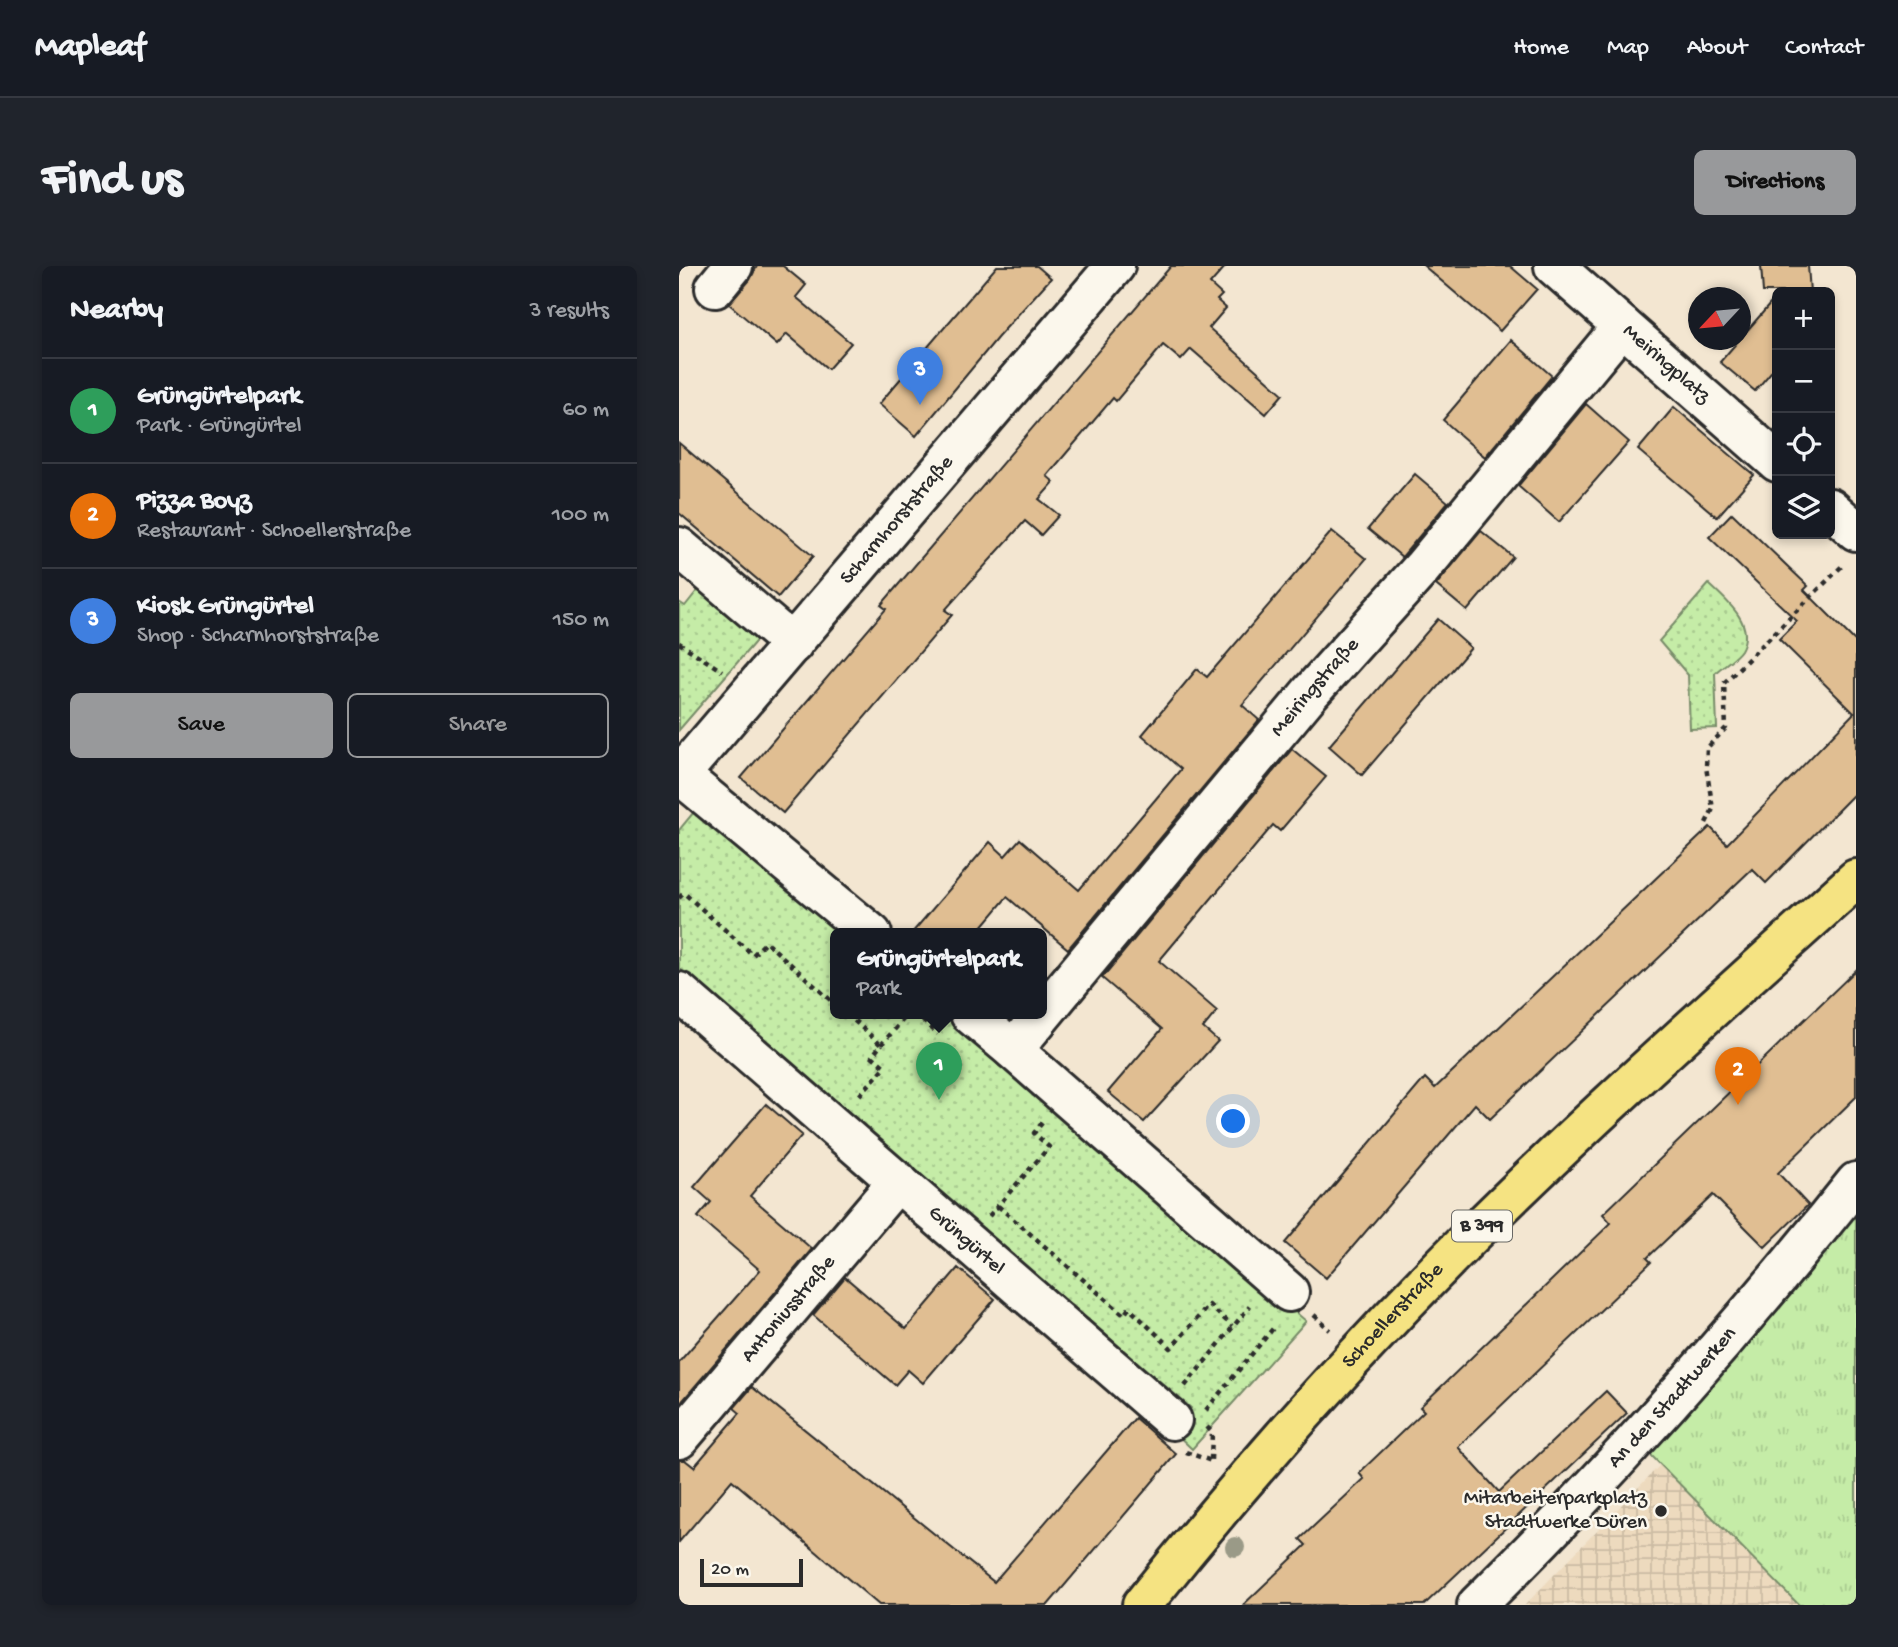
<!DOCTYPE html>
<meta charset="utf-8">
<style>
body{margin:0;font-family:"Gochi Hand",sans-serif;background:#20242c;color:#f1f3f6}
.controls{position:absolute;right:21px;top:21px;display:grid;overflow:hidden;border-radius:10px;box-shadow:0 4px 10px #0003}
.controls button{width:63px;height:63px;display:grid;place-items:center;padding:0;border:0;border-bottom:2px solid #363941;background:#171b24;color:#f1f3f6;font:35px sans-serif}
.compass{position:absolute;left:1009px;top:21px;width:63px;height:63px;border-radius:50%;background:#171b24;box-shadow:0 4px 10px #0003;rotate:244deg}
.scale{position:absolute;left:21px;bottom:18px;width:103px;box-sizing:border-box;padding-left:7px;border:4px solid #2b2b2b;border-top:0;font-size:19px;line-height:24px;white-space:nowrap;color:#2b2b2b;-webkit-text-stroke:5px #fbf7ec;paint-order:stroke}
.you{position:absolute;left:555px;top:856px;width:24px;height:24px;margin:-18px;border:5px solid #fff;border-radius:50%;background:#1a73e8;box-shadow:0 0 0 10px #1a73e833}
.badge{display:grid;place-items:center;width:46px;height:46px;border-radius:50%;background:#98999b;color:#fff;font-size:23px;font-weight:700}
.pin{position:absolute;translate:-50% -58px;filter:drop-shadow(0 2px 4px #0008)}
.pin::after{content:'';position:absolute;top:37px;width:24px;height:21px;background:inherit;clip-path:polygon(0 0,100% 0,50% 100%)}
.popup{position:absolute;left:151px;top:662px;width:217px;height:91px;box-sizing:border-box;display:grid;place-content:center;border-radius:10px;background:#171b24;filter:drop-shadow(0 2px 5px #0005);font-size:23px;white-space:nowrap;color:#9ea1a6}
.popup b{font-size:26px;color:#f1f3f6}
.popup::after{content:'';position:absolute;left:50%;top:100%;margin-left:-14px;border:14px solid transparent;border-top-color:#171b24}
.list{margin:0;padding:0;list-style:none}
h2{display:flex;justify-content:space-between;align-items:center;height:91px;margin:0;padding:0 28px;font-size:30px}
h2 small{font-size:23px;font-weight:400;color:#9ea1a6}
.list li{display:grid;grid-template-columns:46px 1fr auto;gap:21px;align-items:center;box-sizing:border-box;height:105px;padding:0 28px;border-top:2px solid #363941}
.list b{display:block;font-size:26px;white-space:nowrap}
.list p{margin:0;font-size:23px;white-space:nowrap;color:#9ea1a6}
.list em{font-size:23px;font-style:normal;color:#9ea1a6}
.actions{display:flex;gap:14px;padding:21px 28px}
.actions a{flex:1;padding:16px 0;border:2px solid #98999b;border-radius:10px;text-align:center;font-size:24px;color:#98999b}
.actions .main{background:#98999b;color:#111}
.icon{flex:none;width:38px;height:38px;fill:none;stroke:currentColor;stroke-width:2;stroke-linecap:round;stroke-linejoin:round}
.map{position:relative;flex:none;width:1177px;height:1339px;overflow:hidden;border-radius:10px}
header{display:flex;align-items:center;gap:42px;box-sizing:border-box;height:98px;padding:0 35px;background:#171b24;border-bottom:2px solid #363941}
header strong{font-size:33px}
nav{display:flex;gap:38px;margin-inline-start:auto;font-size:24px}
.intro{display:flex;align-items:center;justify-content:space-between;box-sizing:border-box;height:168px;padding:0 42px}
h1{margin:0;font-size:49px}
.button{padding:18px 32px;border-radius:10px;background:#98999b;color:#111;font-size:24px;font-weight:700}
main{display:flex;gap:42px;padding:0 42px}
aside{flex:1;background:#171b24;border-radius:10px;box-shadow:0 4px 10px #0003}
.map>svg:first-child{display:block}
</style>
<header>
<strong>Mapleaf</strong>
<nav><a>Home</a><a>Map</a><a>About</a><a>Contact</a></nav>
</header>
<div class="intro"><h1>Find us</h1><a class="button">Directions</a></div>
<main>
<aside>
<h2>Nearby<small>3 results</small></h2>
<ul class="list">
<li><span class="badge" style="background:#2e9e5b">1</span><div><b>Grüngürtelpark</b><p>Park · Grüngürtel</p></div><em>60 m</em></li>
<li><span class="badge" style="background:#e8710a">2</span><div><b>Pizza Boyz</b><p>Restaurant · Schoellerstraße</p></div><em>100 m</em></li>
<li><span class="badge" style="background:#3f7fe0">3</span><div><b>Kiosk Grüngürtel</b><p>Shop · Scharnhorststraße</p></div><em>150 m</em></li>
</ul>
<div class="actions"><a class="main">Save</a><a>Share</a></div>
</aside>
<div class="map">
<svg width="1177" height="1339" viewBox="0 0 1177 1339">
<defs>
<pattern id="industrial-grid" width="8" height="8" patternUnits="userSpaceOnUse" patternTransform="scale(1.75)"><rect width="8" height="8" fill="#eddabe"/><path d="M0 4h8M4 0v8" fill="none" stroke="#cbbba3"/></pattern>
<pattern id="grass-tufts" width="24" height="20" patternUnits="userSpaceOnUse" patternTransform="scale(1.75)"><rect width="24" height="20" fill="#c5eca7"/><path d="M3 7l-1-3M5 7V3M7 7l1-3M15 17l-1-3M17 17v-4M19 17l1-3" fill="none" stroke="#a9cb90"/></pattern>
<pattern id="park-dots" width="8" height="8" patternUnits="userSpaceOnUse" patternTransform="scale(1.75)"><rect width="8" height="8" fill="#c5eca7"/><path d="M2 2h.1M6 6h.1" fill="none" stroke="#a9cb90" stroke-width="1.8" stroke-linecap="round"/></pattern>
</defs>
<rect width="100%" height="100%" fill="#f3e6d1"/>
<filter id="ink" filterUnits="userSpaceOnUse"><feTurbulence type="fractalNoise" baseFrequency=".0143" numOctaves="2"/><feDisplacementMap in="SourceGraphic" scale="14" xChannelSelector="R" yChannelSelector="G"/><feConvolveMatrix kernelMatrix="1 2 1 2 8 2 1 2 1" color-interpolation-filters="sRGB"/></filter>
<g filter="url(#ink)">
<polygon fill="url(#industrial-grid)" points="981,1199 1120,1339 846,1339"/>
<polygon fill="url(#grass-tufts)" stroke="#788c69" stroke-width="2" points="1177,948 1177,1339 1120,1339 963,1180"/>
<g fill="url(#park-dots)" stroke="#788c69" stroke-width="2">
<path d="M1030,318C1047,334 1077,358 1062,384C1057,392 1043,400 1036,407L1038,462L1011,463L1009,409L980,375Z"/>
<polygon points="22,320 82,369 0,464 0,336 6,340"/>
<polygon points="19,541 169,668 157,668 157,748 264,748 627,1055 513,1183 493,1164 512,1142 0,702 0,564"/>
</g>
<g fill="#e0be92" stroke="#2b2b2b" stroke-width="2">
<polygon points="78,0 104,0 127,19 117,31 172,77 149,103 108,68 98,79 50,38 71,14"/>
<polygon points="318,0 358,0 372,12 319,71 237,170 200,138"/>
<polygon points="492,0 547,0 531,18 543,29 538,34 547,42 530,62 604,128 587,148 512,83 502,94 484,79 437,135 434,132 368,210 375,216 360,233 380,249 362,269 346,255 266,344 273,349 104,547 62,512 207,343 202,339 214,325"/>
<polygon points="745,0 831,0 858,23 821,65"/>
<polygon points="1082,0 1129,0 1131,26 1084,26"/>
<polygon points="1098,30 1098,99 1076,125 1041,96"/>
<polygon points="832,74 873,110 806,191 764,154"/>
<polygon points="907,138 950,176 880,256 839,220"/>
<polygon points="995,141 1075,209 1038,251 959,184"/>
<polygon points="0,177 134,290 99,331 0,247"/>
<polygon points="736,208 769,236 723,291 689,263"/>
<polygon points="1053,247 1129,320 1125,324 1177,376 1177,526 1087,617 1073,603 811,853 796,838 647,1012 606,977 746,812 756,822 1031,561 1048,578 1175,447 1100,373 1118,355 1030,271"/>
<polygon points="653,265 687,293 563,439 580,454 389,683 328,631 297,668 232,668 311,576 326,590 341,573 400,624 502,503 463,469 518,403 528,411"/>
<polygon points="802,265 834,291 788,345 757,319"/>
<polygon points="759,353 792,382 683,509 650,480"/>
<polygon points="613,483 647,511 601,565 594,559 480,695 538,745 524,762 539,775 465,856 429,826 483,763 423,712"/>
<polygon points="1177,704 1177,831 1099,907 1129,939 1086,981 1034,929 968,992 972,996 779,1181 820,1226 927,1125 948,1147 745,1339 564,1339 627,1279 621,1273 685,1213 680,1207 745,1145 741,1141 932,957 924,948"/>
<polygon points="87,838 123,869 71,930 133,983 0,1139 0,1096 81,1004 19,951 32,936 15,921"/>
<polygon points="279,1002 316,1033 244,1117 229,1104 216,1119 134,1049 166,1011 227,1063"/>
<polygon points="73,1121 315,1316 456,1152 497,1188 369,1339 200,1339 53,1214 0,1276 0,1194 6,1194 15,1201 61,1147 55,1142"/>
</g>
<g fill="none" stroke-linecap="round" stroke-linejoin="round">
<defs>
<g id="minor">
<path id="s1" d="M875,0L1098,196"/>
<polyline points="36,22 54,0"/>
<polyline points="1151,242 1177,265"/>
<polyline points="0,281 114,378"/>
<polyline points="1,509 193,668"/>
<path id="s2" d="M0,510L436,0"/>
<path id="s3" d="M0,726L493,1154"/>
<polyline points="291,748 334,784 610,1026"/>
<path id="s4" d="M334,784L631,427L743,302L943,60"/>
<path id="s5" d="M0,1173L219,915"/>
<path id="s6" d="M798,1339C933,1206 1059,1064 1177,916"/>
</g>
<g id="major">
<path id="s7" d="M463,1339C565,1211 674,1088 790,972C915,848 1047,731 1177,613"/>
</g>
</defs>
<use href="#minor" stroke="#2b2b2b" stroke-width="44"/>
<use href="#major" stroke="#2b2b2b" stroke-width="44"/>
<g stroke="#2b2b2b" stroke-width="4.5" stroke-dasharray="5 5" stroke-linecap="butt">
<polyline points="0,377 43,405"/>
<polyline points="1027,557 1034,543 1027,501 1028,482 1047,462 1045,417 1164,299"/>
<polyline points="0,632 5,627 74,689 87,676 157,739"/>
<polyline points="168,748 202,779 193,790 206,801 178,832"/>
<polyline points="236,748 259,768"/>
<polyline points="202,779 229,748"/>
<polyline points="319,940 445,1049 450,1042 492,1082 530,1039 553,1060"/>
<polyline points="310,950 370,881 355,867 363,857"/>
<polyline points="635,1049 651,1064"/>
<polyline points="506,1120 571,1040"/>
<polyline points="527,1144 596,1060"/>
<polyline points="528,1161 533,1166 532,1194"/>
<polyline points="507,1186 535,1196"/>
</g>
<use href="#minor" stroke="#fbf7ec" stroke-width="38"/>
<use href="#major" stroke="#f5e382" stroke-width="38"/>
</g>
<circle fill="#9a9a87" cx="556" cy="1281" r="10"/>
</g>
<circle fill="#2b2b2b" stroke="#fbf7ec" stroke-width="2.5" cx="982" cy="1245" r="7"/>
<g text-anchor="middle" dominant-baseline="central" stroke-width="5" stroke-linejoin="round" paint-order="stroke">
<rect fill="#fbf7ec" stroke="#696865" stroke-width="2" x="773" y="944.5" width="60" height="31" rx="5"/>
<g font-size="19" font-weight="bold" fill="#2b2b2b">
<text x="803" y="960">B 399</text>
</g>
<g font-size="21" fill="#2b2b2b" stroke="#fbf7ec">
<text stroke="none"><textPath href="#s1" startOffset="149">Meiringplatz</textPath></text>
<text stroke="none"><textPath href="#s2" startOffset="336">Scharnhorststraße</textPath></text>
<text stroke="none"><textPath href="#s4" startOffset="472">Meiringstraße</textPath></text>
<text stroke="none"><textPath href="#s3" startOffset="380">Grüngürtel</textPath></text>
<text stroke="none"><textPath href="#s5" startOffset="170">Antoniusstraße</textPath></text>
<text stroke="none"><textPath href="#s7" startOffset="383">Schoellerstraße</textPath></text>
<text stroke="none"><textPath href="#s6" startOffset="285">An den Stadtwerken</textPath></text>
</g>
<g font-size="21" fill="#2b2b2b" stroke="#fbf7ec" text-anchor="end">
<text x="968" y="1233">Mitarbeiterparkplatz<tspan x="968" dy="24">Stadtwerke Düren</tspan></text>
</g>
</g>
</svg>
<div class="controls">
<button>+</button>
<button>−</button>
<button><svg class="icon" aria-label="locate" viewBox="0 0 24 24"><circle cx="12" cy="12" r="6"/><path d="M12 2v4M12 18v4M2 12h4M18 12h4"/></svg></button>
<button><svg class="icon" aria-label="layers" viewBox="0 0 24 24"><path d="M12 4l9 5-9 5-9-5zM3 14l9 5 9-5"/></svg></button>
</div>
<svg class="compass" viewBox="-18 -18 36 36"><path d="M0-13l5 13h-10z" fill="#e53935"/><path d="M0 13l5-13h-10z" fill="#9ea1a6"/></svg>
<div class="scale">20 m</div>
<div class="you"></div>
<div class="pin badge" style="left:260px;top:834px;background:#2e9e5b">1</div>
<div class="popup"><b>Grüngürtelpark</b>Park</div>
<div class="pin badge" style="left:1059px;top:839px;background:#e8710a">2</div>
<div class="pin badge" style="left:241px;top:139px;background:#3f7fe0">3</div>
</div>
</main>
